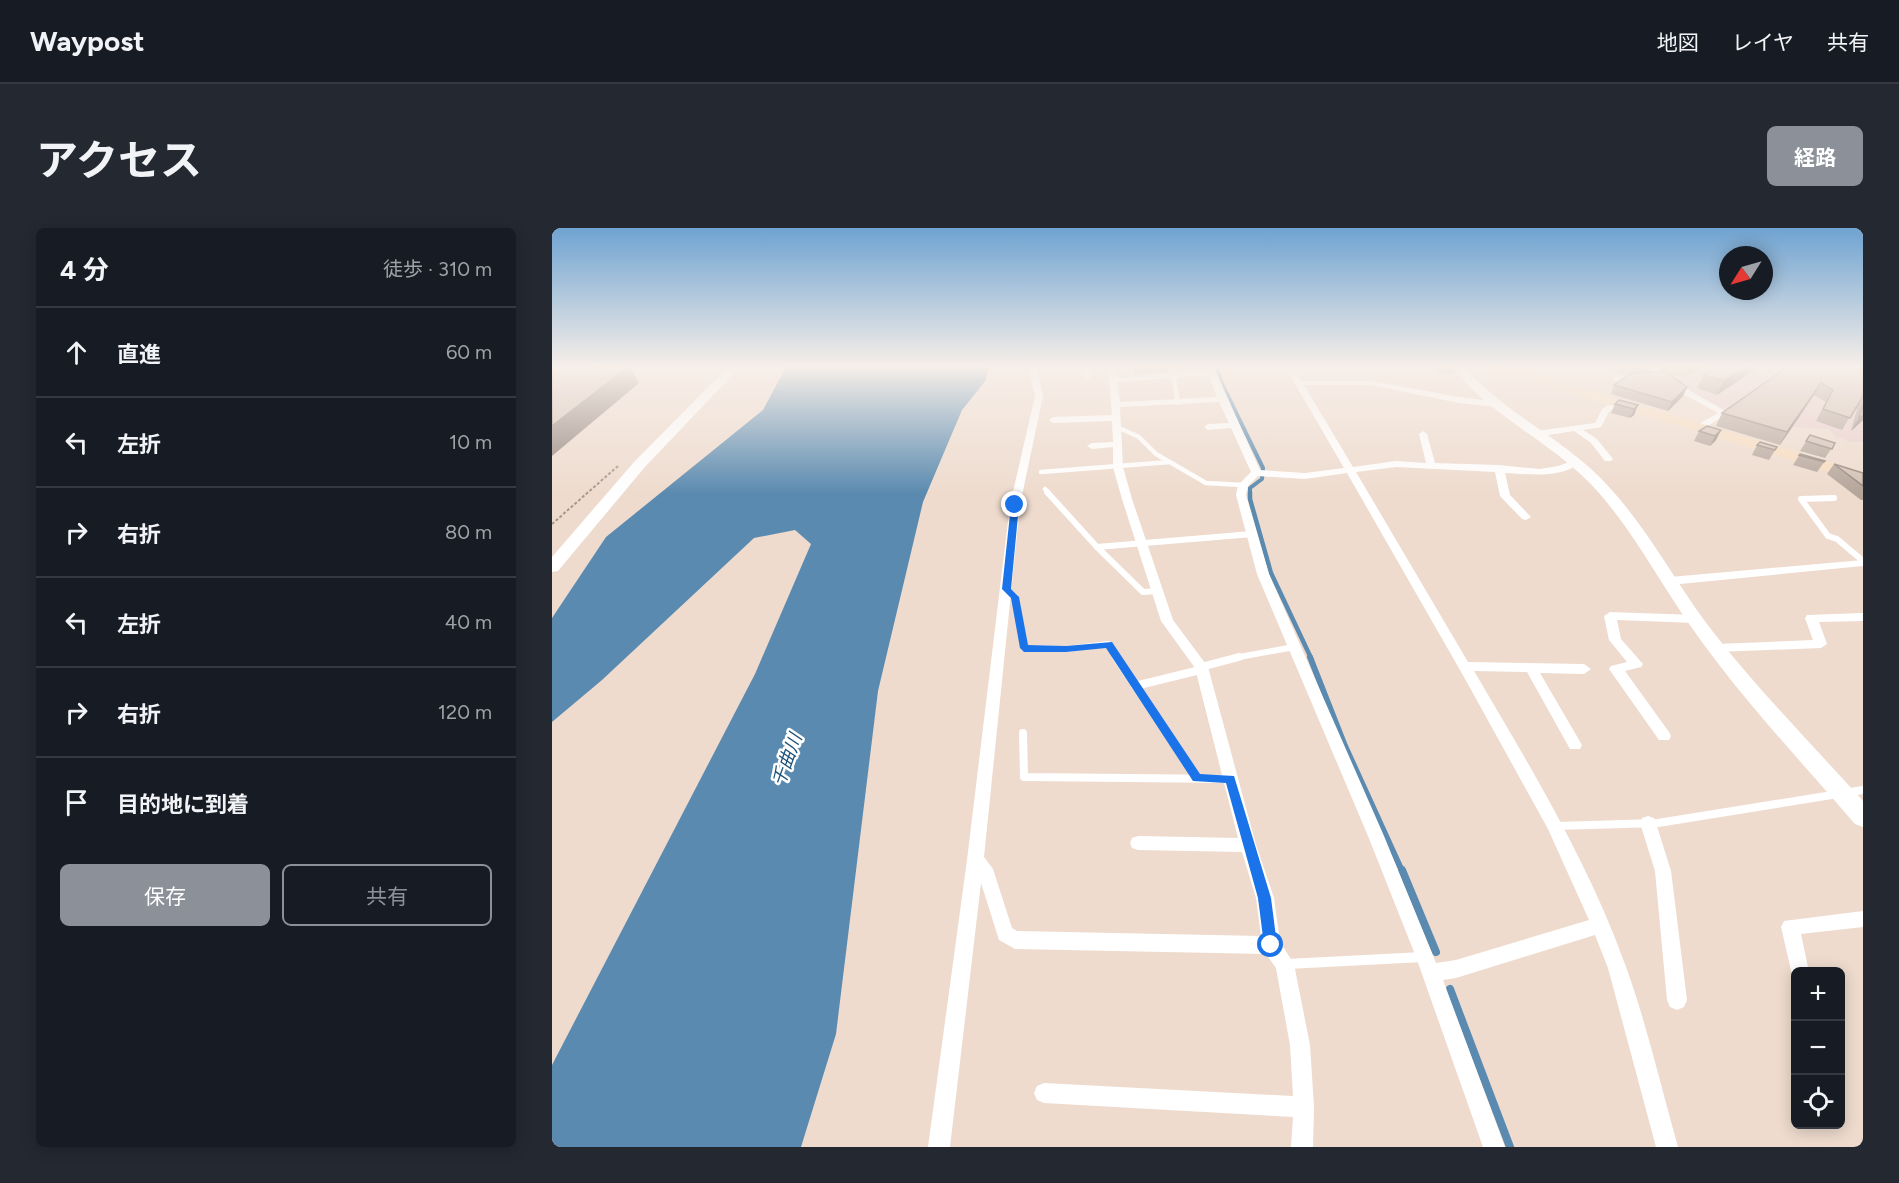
<!DOCTYPE html>
<html lang="ja">
<meta charset="utf-8">
<style>
body{margin:0;font-family:Figtree,"Noto Sans JP",sans-serif;background:#242831;color:#f1f3f6}
.controls{position:absolute;right:18px;bottom:18px;display:grid;overflow:hidden;border-radius:9px;box-shadow:0 3px 15px #0003}
.controls button{width:54px;height:54px;display:grid;place-items:center;padding:0;border:0;border-bottom:2px solid #363941;background:#171b24;color:#f1f3f6;font:30px sans-serif}
.compass{position:absolute;left:1167px;top:18px;width:54px;height:54px;border-radius:50%;background:#171b24;box-shadow:0 3px 15px #0003;rotate:233deg}
.stop{position:absolute;width:18px;height:18px;margin:-14px;border:4px solid #1a73e8;border-radius:50%;background:#fff}
.stop.end{background:#1a73e8;border-color:#fff;box-shadow:0 2px 6px #0008}
.list{margin:0;padding:0;list-style:none}
h2{display:flex;justify-content:space-between;align-items:center;height:78px;margin:0;padding:0 24px;font-size:26px}
h2 small{font-size:20px;font-weight:400;color:#9ea1a6}
.list li{display:grid;grid-template-columns:39px 1fr auto;gap:18px;align-items:center;box-sizing:border-box;height:90px;padding:0 24px;border-top:2px solid #363941}
.list b{display:block;font-size:22px;white-space:nowrap}
.list em{font-size:20px;font-style:normal;color:#9ea1a6}
.actions{display:flex;gap:12px;padding:18px 24px}
.actions a{flex:1;padding:14px 0;border:2px solid #8c9099;border-radius:9px;text-align:center;font-size:21px;color:#8c9099}
.actions .main{background:#8c9099;color:#fff}
.icon{flex:none;width:33px;height:33px;fill:none;stroke:currentColor;stroke-width:2;stroke-linecap:round;stroke-linejoin:round}
.map{position:relative;flex:none;width:1311px;height:919px;overflow:hidden;border-radius:9px}
header{display:flex;align-items:center;gap:36px;box-sizing:border-box;height:84px;padding:0 30px;background:#171b24;border-bottom:2px solid #363941}
header strong{font-size:28px}
nav{display:flex;gap:33px;margin-inline-start:auto;font-size:21px}
.intro{display:flex;align-items:center;justify-content:space-between;box-sizing:border-box;height:144px;padding:0 36px}
h1{margin:0;font-size:42px}
.button{padding:15px 27px;border-radius:9px;background:#8c9099;color:#fff;font-size:21px;font-weight:700}
main{display:flex;gap:36px;padding:0 36px}
aside{flex:1;background:#171b24;border-radius:9px;box-shadow:0 3px 15px #0003}
.map>svg:first-child{display:block}
</style>
<header>
<strong>Waypost</strong>
<nav><a>地図</a><a>レイヤ</a><a>共有</a></nav>
</header>
<div class="intro"><h1>アクセス</h1><a class="button">経路</a></div>
<main>
<aside>
<h2>4 分<small>徒歩 · 310 m</small></h2>
<ul class="list">
<li><svg class="icon" aria-label="ahead" viewBox="0 0 24 24"><path d="M12 20V5M6 11l6-6 6 6"/></svg><div><b>直進</b></div><em>60 m</em></li>
<li><svg class="icon" aria-label="left" viewBox="0 0 24 24"><path d="M17 20v-9H6M10 6l-5 5 5 5"/></svg><div><b>左折</b></div><em>10 m</em></li>
<li><svg class="icon" aria-label="right" viewBox="0 0 24 24"><path d="M7 20v-9h11M14 6l5 5-5 5"/></svg><div><b>右折</b></div><em>80 m</em></li>
<li><svg class="icon" aria-label="left" viewBox="0 0 24 24"><path d="M17 20v-9H6M10 6l-5 5 5 5"/></svg><div><b>左折</b></div><em>40 m</em></li>
<li><svg class="icon" aria-label="right" viewBox="0 0 24 24"><path d="M7 20v-9h11M14 6l5 5-5 5"/></svg><div><b>右折</b></div><em>120 m</em></li>
<li><svg class="icon" aria-label="arrive" viewBox="0 0 24 24"><path d="M6 21V4h12l-3 4 3 4H6"/></svg><div><b>目的地に到着</b></div></li>
</ul>
<div class="actions"><a class="main">保存</a><a>共有</a></div>
</aside>
<div class="map">
<svg width="1311" height="919" viewBox="0 0 1311 919">
<rect width="100%" height="100%" fill="#eedbce"/>
<polygon fill="#e9cecc" points="1100,137 1291,137 1311,143 1311,214 1296,214 1292,210 1284,209 1277,201 1206,197 1130,160"/>
<path fill="#9bbd9a" d="M1103,137H1158C1131,149 1130,155 1103,137Z"/>
<polygon fill="#5a8aaf" points="235,137 437,137 434,152 410,182 371,274 326,463 284,806 249,919 0,919 0,837 203,446 259,316 243,302 202,310 50,452 0,494 0,390 54,309 211,182"/>
<g fill="none" stroke-linecap="round" stroke-linejoin="round">
<polyline stroke="#5a8aaf" stroke-width="4" points="664,137 670,156 711,240 710,251 698,260 698,265"/>
<polyline stroke="#5a8aaf" stroke-width="4.5" points="698,264 698,271 719,345 759,430"/>
<polyline stroke="#5a8aaf" stroke-width="6" points="758,429 793,518 850,643"/>
<g stroke="#5a8aaf" stroke-width="8">
<polyline points="850,642 884,724"/>
<polyline points="898,761 958,919"/>
</g>
<polyline stroke="#a7988f" stroke-width="2" stroke-dasharray="3 2" stroke-linecap="butt" points="0,296 66,238"/>
<g stroke="#fff" stroke-width="4.5">
<polyline points="559,138 589,137"/>
<polyline points="620,139 626,175"/>
<polyline points="1063,151 1078,150"/>
<polyline points="561,152 659,145"/>
<polyline points="563,198 587,209 604,226 654,255 691,257"/>
<polyline points="489,244 618,234"/>
<polyline points="493,261 497,265"/>
</g>
<g stroke="#fff" stroke-width="6">
<polyline points="495,264 545,319 591,364 605,363"/>
<polyline points="1282,270 1249,271 1276,308 1285,311 1311,333"/>
<polyline points="545,319 700,306"/>
<polyline points="455,361 463,369 472,420 514,421 556,416 565,430"/>
<polyline points="682,430 742,419"/>
</g>
<g stroke="#fff" stroke-width="8">
<polyline points="564,429 645,550"/>
<polyline points="583,458 644,443 649,439 687,429"/>
<polyline points="471,505 472,549 679,551"/>
<polyline points="1003,598 1106,595 1311,562"/>
</g>
<polyline stroke="#fff" stroke-width="10" points="735,736 871,729"/>
<g fill="#fff" fill-rule="evenodd">
<path d="M476,137H484L491,168L468,277L432,629L441,641L460,700L465,703L709,708L704,670L690,624L586,622L580,620L578,615L580,610L586,608L686,610L643,440L609,393L570,271L561,239V219L540,221L535,218L540,215L561,214L560,193L501,195L497,192L501,189L560,187L556,140L538,141L540,150L536,152L532,150L531,139L535,137H563L568,174L665,169L653,137H661L708,242L753,245L792,240L732,137H740L749,153H819L907,169L948,174V178L945,179L907,175L819,157H752L801,239L844,233L874,235L867,206L871,203L875,206L883,235L947,237L988,241L1006,238L1023,232L1028,235C1008,251 977,246 953,245L958,267L979,289L974,292L970,291L948,268L943,244L844,239L804,244L916,434L1032,436L1039,441L1032,446L988,445L1030,517L1028,521H1018L975,444L922,443C978,538 1037,635 1074,739C1095,797 1109,859 1126,919H1104L1056,740L1043,707L904,750L891,752L953,919H931L864,729L816,608L705,346L684,267L686,257L699,244L679,200L656,202L652,199L656,196L677,195L667,174L568,179L571,239L580,271L621,392L656,439L704,617L722,670L728,714L742,736L758,817L762,879L761,919H739L741,889L492,875L485,872L482,865L485,858L492,855L741,868L738,817L724,740L714,726L463,721L447,712L429,655L398,919H376L415,632L458,277L483,168ZM795,245L912,449L996,601L1037,692L904,732L884,735L832,608L717,346L694,267L696,258L706,248L753,251Z"/>
<polygon points="1093,137 1102,137 1130,158 1176,185 1151,201 1145,201 1145,197 1166,185 1124,162"/>
<polygon points="1064,171 1068,174 1057,184 1049,199 1031,202 1045,211 1061,231 1059,233 1053,233 1039,215 1022,203 984,209 980,206 984,203 1043,195 1050,181"/>
<polygon points="1311,332 1311,338 1118,357 1112,353 1118,349"/>
<polygon points="1058,384 1143,387 1149,391 1143,395 1065,392 1069,411 1091,436 1089,439 1073,443 1117,504 1119,508 1117,512 1107,512 1057,441 1059,438 1075,434 1057,412 1052,388"/>
<polygon points="1311,385 1311,393 1267,394 1275,416 1269,420 1165,424 1159,420 1165,416 1261,412 1253,390 1255,387"/>
<polygon points="1096,588 1102,590 1104,595 1119,643 1135,772 1132,779 1125,782 1118,779 1115,772 1103,643 1088,595 1090,590"/>
<polygon points="1311,683 1311,699 1249,706 1257,744 1244,744 1244,751 1241,751 1229,699 1232,693"/>
</g>
<g fill="#fff" fill-rule="evenodd">
<polygon points="178,137 190,137 92,240 6,343 0,344 0,329 82,234"/>
<path d="M899,137H911C951,186 1015,211 1057,259C1094,299 1120,348 1152,392C1200,456 1258,514 1311,573V599L1303,596C1248,532 1188,469 1140,400C1108,355 1083,306 1047,265C1004,215 938,190 899,137Z"/>
</g>
<polygon fill="#f8dcbf" fill-rule="evenodd" points="935,137 954,137 1311,244 1311,254 936,140"/>
</g>
<g fill="#b5a59b">
<polygon points="580,137 616,137 616,144 582,146"/>
<polygon points="624,137 635,137 635,140 631,140 631,142 625,143"/>
<polygon points="883,137 905,137 902,146 888,146"/>
<polygon points="1057,137 1100,137 1097,144 1068,146"/>
<polygon points="1167,137 1207,137 1205,140 1165,167 1145,160 1152,147"/>
<polygon points="1311,137 1311,192 1299,203 1305,181 1303,180 1290,202 1264,193 1274,174 1262,167 1228,217 1164,198 1170,185"/>
<polygon points="1062,157 1135,159 1131,168 1116,183 1059,166"/>
<polygon points="1063,176 1086,177 1082,187 1078,190 1059,185"/>
<polygon points="1169,202 1164,212 1158,218 1142,213 1147,203"/>
<polygon points="1258,207 1283,215 1273,230 1248,223"/>
<polygon points="1205,217 1225,219 1217,232 1200,227"/>
<polygon points="1248,226 1273,233 1265,244 1241,237"/>
<polygon points="1282,236 1311,245 1311,272 1309,272 1275,246"/>
</g>
<g fill="#94867e">
<polygon points="39,137 72,137 48,156 37,139"/>
<polygon points="1197,137 1207,137 1205,140 1165,167 1172,153"/>
<polygon points="77,138 87,155 0,228 0,198"/>
<polygon points="1269,155 1262,167 1228,217 1235,204"/>
<polygon points="1135,159 1131,168 1116,183 1120,174"/>
<polygon points="1086,177 1082,187 1078,190 1082,181"/>
<polygon points="1311,187 1311,192 1299,203 1307,190"/>
<polygon points="1169,202 1164,212 1158,218 1163,208"/>
</g>
<g fill="#d3c0b4" stroke="#94867e" stroke-width="1.5">
<polygon points="0,137 39,137 37,139 77,138 0,198"/>
<polygon points="1167,137 1197,137 1172,153 1152,147"/>
<polygon points="1238,137 1311,137 1311,168 1298,190 1271,181 1281,162 1269,155 1235,204 1170,185"/>
<polygon points="1112,143 1135,159 1120,174 1062,157 1077,146"/>
<polygon points="1067,172 1086,177 1082,181 1063,176"/>
<polygon points="1311,176 1311,187 1307,190"/>
<polygon points="1155,198 1169,202 1163,208 1147,203"/>
<polygon points="1258,207 1283,215 1280,221 1254,213"/>
<polygon points="1208,214 1225,219 1223,222 1205,217"/>
<polygon points="1248,226 1273,233 1272,234 1247,227"/>
<polygon points="1282,236 1311,245 1311,258"/>
</g>
<linearGradient id="sky" x2="0" y2="1"><stop stop-color="#6fa3d1"/><stop offset="0.52" stop-color="#f7efe9"/><stop offset="1" stop-color="#f7efe9" stop-opacity="0"/></linearGradient>
<rect width="1311" height="266" fill="url(#sky)"/>
<polygon fill="#1a73e8" points="463,275 467,277 459,361 467,369 476,417 514,418 560,414 648,546 682,548 719,670 725,717 724,721 719,723 714,721 712,717 706,670 674,555 641,553 554,420 514,424 472,424 468,420 459,370 450,361 459,277"/>
<g text-anchor="middle" dominant-baseline="central" stroke-width="5" stroke-linejoin="round" paint-order="stroke">
<g font-size="18" font-style="italic" fill="#1c5279" stroke="#fff">
<text transform="translate(235 532) rotate(-70)">千曲川</text>
</g>
</g>
</svg>
<div class="controls">
<button>+</button>
<button>−</button>
<button><svg class="icon" aria-label="locate" viewBox="0 0 24 24"><circle cx="12" cy="12" r="6"/><path d="M12 2v4M12 18v4M2 12h4M18 12h4"/></svg></button>
</div>
<svg class="compass" viewBox="-18 -18 36 36"><path d="M0-13l5 13h-10z" fill="#e53935"/><path d="M0 13l5-13h-10z" fill="#9ea1a6"/></svg>
<div class="stop" style="left:719px;top:717px"></div>
<div class="stop end" style="left:463px;top:277px"></div>
</div>
</main>
